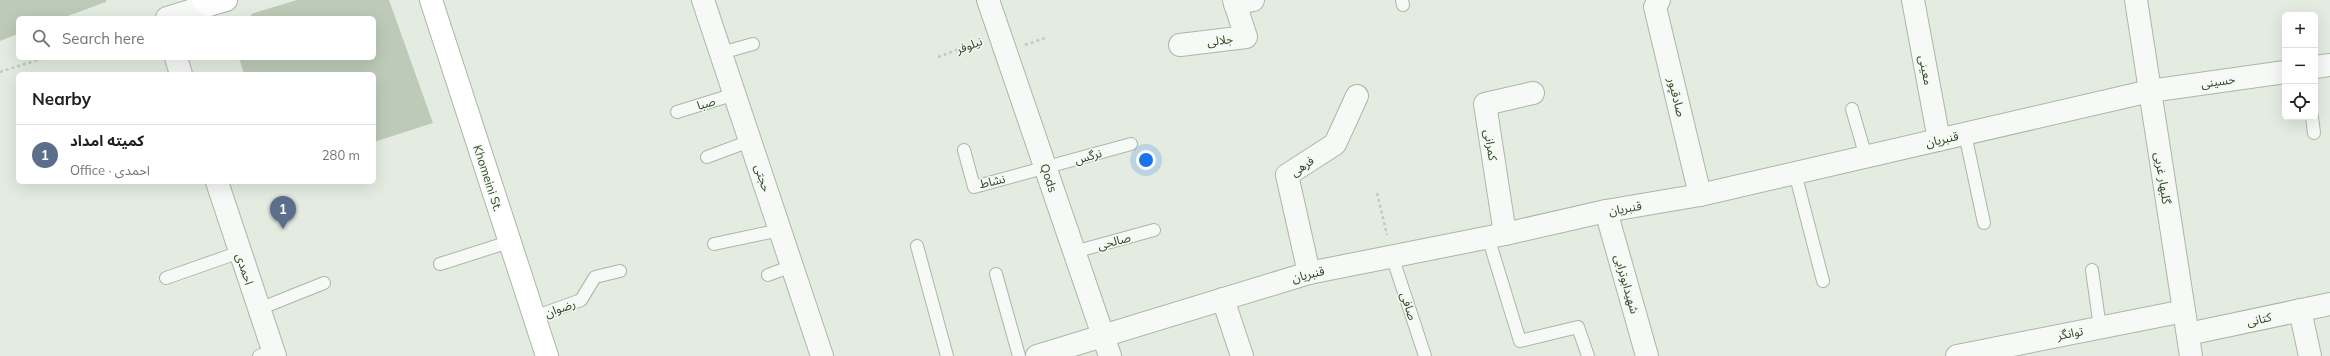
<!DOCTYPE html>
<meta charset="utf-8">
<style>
body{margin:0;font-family:Mulish,"Noto Sans Arabic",sans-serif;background:#f2f2f2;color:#202124}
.controls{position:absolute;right:12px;top:12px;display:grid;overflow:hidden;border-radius:6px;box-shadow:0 4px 16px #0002}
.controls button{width:36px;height:36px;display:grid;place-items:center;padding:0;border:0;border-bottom:1px solid #e0e0e0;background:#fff;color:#202124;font:20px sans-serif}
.you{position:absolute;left:1146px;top:160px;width:14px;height:14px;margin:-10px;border:3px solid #fff;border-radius:50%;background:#1a73e8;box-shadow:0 0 0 6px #1a73e833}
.badge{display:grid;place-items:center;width:26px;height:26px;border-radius:50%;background:#3a3ede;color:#fff;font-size:13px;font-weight:700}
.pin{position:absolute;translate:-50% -33px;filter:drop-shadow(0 1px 2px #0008)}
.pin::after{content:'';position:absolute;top:21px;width:14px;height:12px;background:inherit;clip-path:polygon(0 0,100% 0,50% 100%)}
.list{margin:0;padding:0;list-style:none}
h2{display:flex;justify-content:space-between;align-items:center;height:52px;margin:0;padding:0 16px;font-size:17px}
h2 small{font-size:13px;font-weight:400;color:#757577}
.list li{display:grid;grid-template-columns:26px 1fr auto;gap:12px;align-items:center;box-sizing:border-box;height:60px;padding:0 16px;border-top:1px solid #e0e0e0}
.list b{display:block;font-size:15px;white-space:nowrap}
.list p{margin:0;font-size:13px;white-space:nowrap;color:#757577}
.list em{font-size:13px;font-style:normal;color:#757577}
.icon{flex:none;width:22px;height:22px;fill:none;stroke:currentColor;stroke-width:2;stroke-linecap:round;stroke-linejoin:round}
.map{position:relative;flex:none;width:2330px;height:356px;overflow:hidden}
.search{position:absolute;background:#fff;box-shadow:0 4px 16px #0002;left:16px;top:16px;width:360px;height:44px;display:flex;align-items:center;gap:10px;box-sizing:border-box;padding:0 14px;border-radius:6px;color:#757577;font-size:15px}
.panel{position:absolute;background:#fff;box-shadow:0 4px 16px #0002;left:16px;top:72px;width:360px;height:112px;border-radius:6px}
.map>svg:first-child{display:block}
</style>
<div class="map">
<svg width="2330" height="356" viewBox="0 0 2330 356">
<rect width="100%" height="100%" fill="#e4ece2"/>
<g fill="#bdcab8">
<polygon points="0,0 106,0 106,2 62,18 18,18 18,34 0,41"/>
<polygon points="297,0 389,0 433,123 374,142 374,74 244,74 239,58 374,58 374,18 252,18 251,14"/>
</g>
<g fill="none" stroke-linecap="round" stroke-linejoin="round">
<defs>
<g id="service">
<polyline points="1402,0 1403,5"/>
<polyline points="721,53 753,44"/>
<polyline points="1852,109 1866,157"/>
<polyline points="677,112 735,94"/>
<polyline points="2312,117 2314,133"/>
<polyline points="1965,134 1984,223"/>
<polyline points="964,150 974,187 1131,144"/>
<polyline points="707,157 750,141"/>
<polyline points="1795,173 1823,281"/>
<polyline points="1488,237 1520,341 1578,327 1588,356"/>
<polyline points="714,244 780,230"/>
<polyline points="917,246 947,356"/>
<polyline points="1074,252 1154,230"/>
<polyline points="1392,256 1425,356"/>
<polyline points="440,264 509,242"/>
<polyline points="2092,270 2100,328"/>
<polyline points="996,274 1019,356"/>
<polyline points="768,275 792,266"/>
<polyline points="166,278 240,252"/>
<polyline points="259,309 324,283"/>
<polyline points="534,317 581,300 595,277 620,271"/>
<polyline points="259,356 273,351"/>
</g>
<g id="minor">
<polyline points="703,0 822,356"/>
<polyline points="1659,0 1655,7 1700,195"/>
<polyline points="1913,0 1939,140"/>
<polyline points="1235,4 1253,0"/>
<polyline points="167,18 209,5"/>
<polyline points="1180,45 1246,37 1234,0"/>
<polyline points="176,58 181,74"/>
<polyline points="2315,67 2330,65"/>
<polyline points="217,182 275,356"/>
<polyline points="1606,211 1647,356"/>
<polyline points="1505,234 1485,104 1533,93"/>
<polyline points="1309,273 1287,175 1335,144 1357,96"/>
<polyline points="1223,299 1242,356"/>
<polyline points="2300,310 2310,356"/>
<polyline points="2188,334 2330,304"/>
<polyline points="1037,356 1309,273 1505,234 1606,211 1700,195 2150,91 2285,72"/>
<polyline points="1957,356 2184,311"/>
</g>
<g id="tertiary">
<polyline points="988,0 1110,356"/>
<polyline points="2136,0 2191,356"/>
</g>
<g id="secondary">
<polyline points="203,0 209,5 226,0"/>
<polyline points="431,0 547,356"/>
</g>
</defs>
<use href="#service" stroke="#aab7a6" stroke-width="14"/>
<use href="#minor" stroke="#aab7a6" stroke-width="24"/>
<use href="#tertiary" stroke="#aab7a6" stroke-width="24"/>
<use href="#secondary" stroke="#aab7a6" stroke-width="24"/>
<g stroke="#c2cac0" stroke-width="2.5" stroke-dasharray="3 3" stroke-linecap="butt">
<polyline points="1025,45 1045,38"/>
<polyline points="938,57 980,41"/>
<polyline points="0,72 44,58"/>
<polyline points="1377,193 1387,235"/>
</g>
<use href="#service" stroke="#f6f9f5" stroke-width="12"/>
<use href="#minor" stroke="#f6f9f5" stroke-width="22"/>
<use href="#tertiary" stroke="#f6f9f5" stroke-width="22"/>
<use href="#secondary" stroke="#fff" stroke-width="22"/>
</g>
<g text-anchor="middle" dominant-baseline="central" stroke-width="3" stroke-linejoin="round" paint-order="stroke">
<g font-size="12" fill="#2f4628" stroke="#f4f9f2">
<text transform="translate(1220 40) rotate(-7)">جلالی</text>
<text transform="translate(969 45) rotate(-21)">نیلوفر</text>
<text transform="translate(1926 70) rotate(79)">معینی</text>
<text transform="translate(2218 81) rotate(-8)">حسینی</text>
<text transform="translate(1677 97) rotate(76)">صادقپور</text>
<text transform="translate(706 103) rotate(-17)">صبا</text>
<text transform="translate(1942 139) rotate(-13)">قنبریان</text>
<text transform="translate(1491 145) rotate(81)">کمرانی</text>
<text transform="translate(1088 156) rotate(-16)">نرگس</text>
<text transform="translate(1302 166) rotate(-35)">فرهی</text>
<text transform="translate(488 178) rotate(72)">Khomeini St.</text>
<text transform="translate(763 178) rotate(72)">حجتی</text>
<text transform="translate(1049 178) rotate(71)">Qods</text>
<text transform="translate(2163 178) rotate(81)">گلبهار غربی</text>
<text transform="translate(992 181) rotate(-13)">نشاط</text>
<text transform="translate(1625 208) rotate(-10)">قنبریان</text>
<text transform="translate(1114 241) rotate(-15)">صالحی</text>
<text transform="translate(245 269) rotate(72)">احمدی</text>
<text transform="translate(1308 274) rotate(-14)">قنبریان</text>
<text transform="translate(1627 284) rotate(74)">شهیدابوترابی</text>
<text transform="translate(1409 306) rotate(72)">صافی</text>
<text transform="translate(560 308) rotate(-20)">رضوان</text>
<text transform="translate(2259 319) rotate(-12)">کتانی</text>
<text transform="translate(2070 333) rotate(-11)">توانگر</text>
</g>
</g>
</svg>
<div class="controls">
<button>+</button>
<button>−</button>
<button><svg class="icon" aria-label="locate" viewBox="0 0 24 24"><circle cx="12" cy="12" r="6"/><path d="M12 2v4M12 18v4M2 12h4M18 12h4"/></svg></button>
</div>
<div class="you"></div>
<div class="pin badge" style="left:283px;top:229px;background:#5c6f8a">1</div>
<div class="search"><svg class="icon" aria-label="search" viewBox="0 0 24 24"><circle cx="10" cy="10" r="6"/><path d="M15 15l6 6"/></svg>Search here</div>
<section class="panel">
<h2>Nearby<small></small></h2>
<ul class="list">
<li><span class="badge" style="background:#5c6f8a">1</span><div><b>کمیته امداد</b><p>Office · احمدی</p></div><em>280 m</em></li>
</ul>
</section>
</div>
